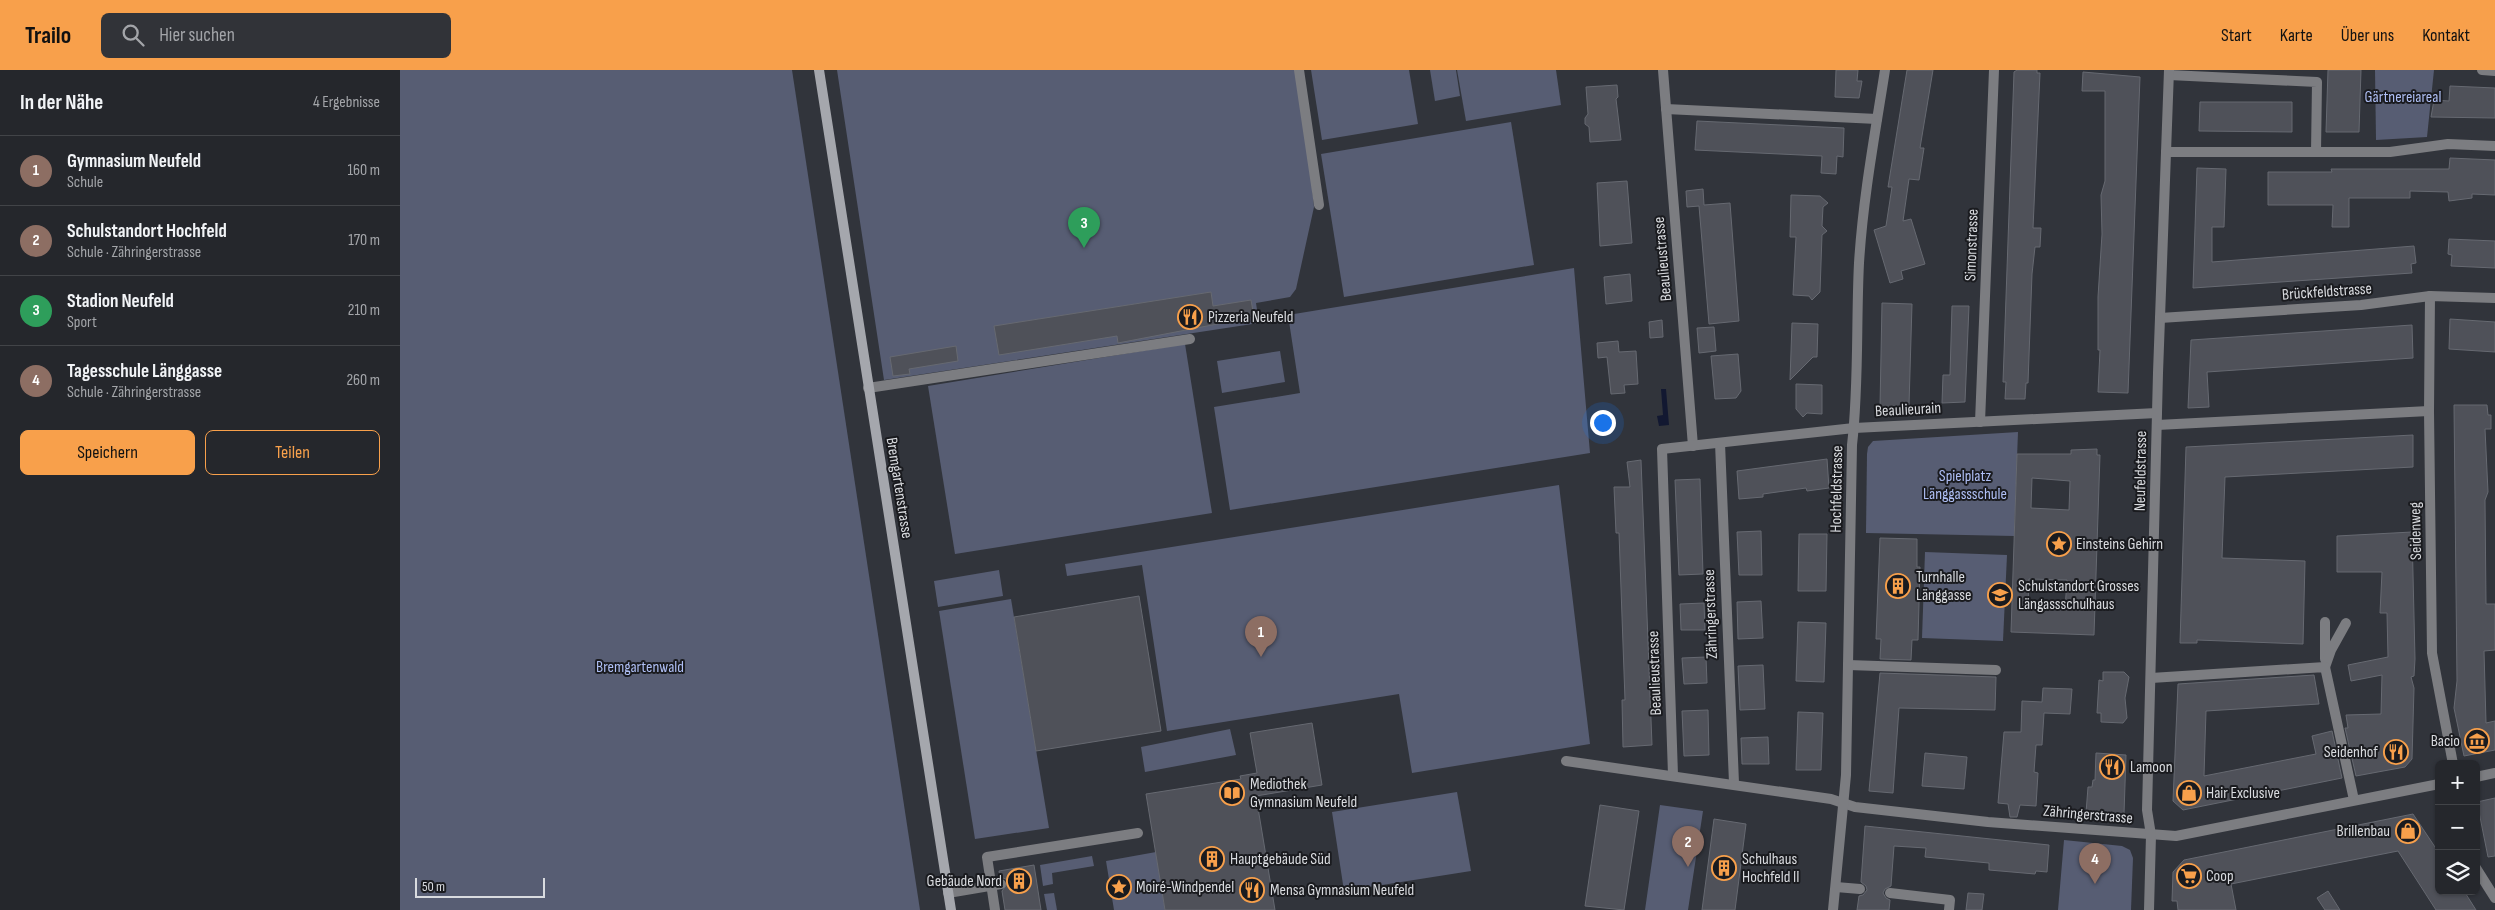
<!DOCTYPE html>
<html lang="de">
<meta charset="utf-8">
<style>
body{margin:0;font-family:"Sofia Sans Condensed",sans-serif;background:#313338;color:#f1f3f6}
.controls{position:absolute;right:15px;bottom:15px;display:grid;overflow:hidden;border-radius:8px;box-shadow:0 1px 4px #0004}
.controls button{width:45px;height:45px;display:grid;place-items:center;padding:0;border:0;border-bottom:1px solid #424448;background:#25272c;color:#f1f3f6;font:25px sans-serif}
.scale{position:absolute;left:15px;bottom:12px;width:130px;box-sizing:border-box;padding-left:5px;border:2px solid #d9dbdf;border-top:0;font-size:14px;line-height:18px;white-space:nowrap;color:#d9dbdf;-webkit-text-stroke:4px #1a1b1f;paint-order:stroke}
.you{position:absolute;left:1202px;top:352px;width:18px;height:18px;margin:-12px;border:4px solid #fff;border-radius:50%;background:#1a73e8;box-shadow:0 0 0 8px #1a73e833}
.badge{display:grid;place-items:center;width:32px;height:32px;border-radius:50%;background:#f8a04b;color:#fff;font-size:16px;font-weight:700}
.pin{position:absolute;translate:-50% -41px;filter:drop-shadow(0 1px 2px #0008)}
.pin::after{content:'';position:absolute;top:26px;width:18px;height:15px;background:inherit;clip-path:polygon(0 0,100% 0,50% 100%)}
.list{margin:0;padding:0;list-style:none}
h2{display:flex;justify-content:space-between;align-items:center;height:65px;margin:0;padding:0 20px;font-size:21px}
h2 small{font-size:16px;font-weight:400;color:#a3a5a9}
.list li{display:grid;grid-template-columns:32px 1fr auto;gap:15px;align-items:center;box-sizing:border-box;height:70px;padding:0 20px;border-top:1px solid #424448}
.list b{display:block;font-size:19px;white-space:nowrap}
.list p{margin:0;font-size:16px;white-space:nowrap;color:#a3a5a9}
.list em{font-size:16px;font-style:normal;color:#a3a5a9}
.actions{display:flex;gap:10px;padding:15px 20px}
.actions a{flex:1;padding:11px 0;border:1px solid #f8a04b;border-radius:8px;text-align:center;font-size:18px;color:#f8a04b}
.actions .main{background:#f8a04b;color:#111}
.icon{flex:none;width:28px;height:28px;fill:none;stroke:currentColor;stroke-width:2;stroke-linecap:round;stroke-linejoin:round}
.map{position:relative;flex:none;width:2095px;height:840px;overflow:hidden}
header{display:flex;align-items:center;gap:30px;box-sizing:border-box;height:70px;padding:0 25px;background:#f8a04b;color:#111}
header strong{font-size:24px}
nav{display:flex;gap:28px;margin-inline-start:auto;font-size:18px}
.search{width:350px;height:45px;background:#313338;display:flex;align-items:center;gap:12px;box-sizing:border-box;padding:0 18px;border-radius:8px;color:#a3a5a9;font-size:19px}
main{display:flex}
aside{flex:1;background:#25272c}
.map>svg:first-child{display:block}
</style>
<header>
<strong>Trailo</strong>
<div class="search"><svg class="icon" aria-label="search" viewBox="0 0 24 24"><circle cx="10" cy="10" r="6"/><path d="M15 15l6 6"/></svg>Hier suchen</div>
<nav><a>Start</a><a>Karte</a><a>Über uns</a><a>Kontakt</a></nav>
</header>
<main>
<aside>
<h2>In der Nähe<small>4 Ergebnisse</small></h2>
<ul class="list">
<li><span class="badge" style="background:#8d6e63">1</span><div><b>Gymnasium Neufeld</b><p>Schule</p></div><em>160 m</em></li>
<li><span class="badge" style="background:#8d6e63">2</span><div><b>Schulstandort Hochfeld</b><p>Schule · Zähringerstrasse</p></div><em>170 m</em></li>
<li><span class="badge" style="background:#2e9e5b">3</span><div><b>Stadion Neufeld</b><p>Sport</p></div><em>210 m</em></li>
<li><span class="badge" style="background:#8d6e63">4</span><div><b>Tagesschule Länggasse</b><p>Schule · Zähringerstrasse</p></div><em>260 m</em></li>
</ul>
<div class="actions"><a class="main">Speichern</a><a>Teilen</a></div>
</aside>
<div class="map">
<svg width="2095" height="840" viewBox="0 0 2095 840">
<rect width="100%" height="100%" fill="#31343b"/>
<g fill="#575d73">
<polygon points="0,0 392,0 520,840 0,840"/>
<polygon points="437,0 896,0 903,23 914,137 896,219 890,227 856,233 859,253 484,310"/>
<polygon points="911,0 1009,0 1018,54 922,70"/>
<polygon points="1030,0 1056,0 1060,26 1035,31"/>
<polygon points="1057,0 1156,0 1161,35 1066,51"/>
<polygon points="1975,0 2034,0 2027,67 1976,70"/>
<polygon points="1111,52 1134,195 944,227 921,84"/>
<polygon points="1174,198 1190,383 830,440 814,337 900,323 888,245"/>
<polygon points="785,274 812,443 555,484 528,316"/>
<polygon points="880,281 885,312 822,323 817,291"/>
<polygon points="1618,362 1614,466 1466,463 1467,384 1468,377 1473,371"/>
<polygon points="1159,415 1190,674 1012,703 999,624 767,661 742,495 667,506 665,494"/>
<polygon points="1525,482 1607,485 1603,571 1522,568"/>
<polygon points="599,500 603,526 538,537 534,511"/>
<polygon points="611,529 649,758 575,769 539,541"/>
<polygon points="830,659 836,685 745,702 741,677"/>
<polygon points="1057,722 1071,801 944,821 932,742"/>
<polygon points="1260,735 1303,741 1288,840 1245,840"/>
<polygon points="1664,770 1722,776 1730,780 1733,788 1731,840 1658,840"/>
<polygon points="756,782 765,840 714,840 706,791"/>
<polygon points="692,786 694,796 652,803 653,814 643,816 640,795"/>
<polygon points="654,823 657,840 647,840 644,824"/>
</g>
<polygon fill="#121831" points="1261,319 1266,319 1269,355 1259,356 1257,346 1263,345"/>
<g fill="#4f5159" stroke="#666971" fill-rule="evenodd">
<polygon points="1436,0 1458,0 1457,11 1462,11 1459,28 1435,27"/>
<polygon points="1507,0 1533,0 1520,78 1524,78 1519,110 1509,109 1503,151 1511,149 1525,194 1501,201 1503,209 1490,213 1474,160 1486,156 1492,117 1488,117"/>
<polygon points="1617,0 1637,0 1637,3 1640,3 1633,158 1641,158 1640,177 1635,177 1632,204 1628,313 1626,313 1625,329 1605,329 1606,312 1603,312 1614,2"/>
<polygon points="1928,0 1961,0 1959,62 1926,62"/>
<polygon points="1683,2 1740,7 1728,323 1698,322 1700,280 1698,280 1698,227 1702,164 1701,125 1705,111 1705,21 1682,21"/>
<polygon points="1217,15 1218,27 1216,29 1221,70 1190,72 1189,57 1185,54 1185,48 1188,44 1186,17"/>
<polygon points="2050,16 2095,18 2095,48 2031,47 2034,30 2049,31"/>
<polygon points="1800,32 1892,32 1892,62 1799,61"/>
<polygon points="1297,51 1444,58 1443,87 1437,86 1436,104 1421,103 1422,86 1295,80"/>
<polygon points="2050,88 2095,90 2095,125 2072,124 2072,128 2049,131 2048,122 2010,121 2010,128 1949,128 1949,157 1932,157 1933,135 1868,135 1868,102 1932,102 1931,99 2049,99"/>
<polygon points="1797,98 1826,99 1824,157 1812,157 1812,192 2014,176 2016,193 2011,194 2012,203 1793,218"/>
<polygon points="1227,111 1232,173 1200,176 1197,113"/>
<polygon points="1303,119 1304,135 1330,133 1339,251 1309,254 1299,136 1287,137 1286,121"/>
<polygon points="1391,125 1420,126 1428,133 1423,137 1422,156 1427,161 1422,165 1420,222 1412,230 1409,226 1393,225 1396,167 1390,167"/>
<polygon points="2049,169 2095,171 2095,198 2051,196 2052,185 2048,184"/>
<polygon points="1230,204 1232,231 1206,234 1204,207"/>
<polygon points="811,222 813,236 851,230 854,247 718,273 717,266 599,285 594,256"/>
<polygon points="1482,233 1512,234 1509,335 1480,337"/>
<polygon points="1552,236 1569,236 1565,332 1542,333 1543,305 1550,305"/>
<polygon points="2050,249 2095,252 2095,282 2049,279"/>
<polygon points="1262,250 1263,267 1250,268 1249,252"/>
<polygon points="1392,253 1418,254 1417,287 1413,287 1390,310"/>
<polygon points="2012,255 2013,288 1807,302 1809,337 1788,338 1791,270"/>
<polygon points="1314,257 1316,281 1299,283 1297,258"/>
<polygon points="1218,271 1219,282 1236,281 1238,314 1224,315 1225,323 1211,324 1207,287 1198,288 1197,273"/>
<polygon points="556,276 558,291 509,299 510,304 493,306 490,287"/>
<polygon points="1338,284 1341,321 1336,328 1315,329 1311,286"/>
<polygon points="1396,314 1422,315 1422,344 1407,343 1403,347 1396,339"/>
<polygon points="2054,335 2087,335 2088,345 2091,345 2091,359 2085,359 2088,422 2085,430 2086,534 2095,534 2095,580 2084,581 2086,653 2095,651 2095,680 2064,686 2054,638 2057,611"/>
<polygon points="2013,365 2013,397 1825,407 1822,488 1905,491 1903,574 1797,570 1797,573 1780,573 1786,377"/>
<path d="M1697,379V385H1700L1694,565L1611,562L1617,384H1671V380ZM1632,408L1670,411L1669,440L1631,438ZM1629,509L1667,510L1665,539L1628,538Z"/>
<polygon points="1427,389 1429,418 1407,421 1406,418 1363,424 1363,427 1339,429 1337,401"/>
<polygon points="1241,390 1252,675 1223,677 1222,630 1225,630 1219,463 1216,463 1214,417 1230,417 1227,392"/>
<polygon points="1300,409 1303,504 1279,505 1275,410"/>
<polygon points="1361,461 1362,505 1339,505 1337,462"/>
<polygon points="2012,462 2015,589 2014,606 2011,607 2014,618 2012,689 2005,697 1956,706 1945,658 1948,658 1946,645 1981,644 1982,605 1951,611 1948,595 1988,587 1987,543 1980,543 1982,502 1937,502 1937,466"/>
<polygon points="1399,464 1427,464 1426,521 1398,521"/>
<polygon points="1480,468 1517,469 1517,497 1520,497 1518,570 1512,570 1511,590 1480,589 1481,569 1476,569"/>
<polygon points="739,526 761,661 636,681 614,547"/>
<polygon points="1361,531 1363,568 1338,569 1337,532"/>
<polygon points="1304,533 1305,560 1281,560 1280,534"/>
<polygon points="1398,552 1426,553 1424,612 1396,611"/>
<polygon points="1306,587 1307,613 1284,614 1282,588"/>
<polygon points="1363,595 1365,639 1340,640 1338,596"/>
<polygon points="1703,602 1724,602 1729,607 1725,628 1727,648 1723,653 1701,652 1701,643 1697,643 1699,610 1703,611"/>
<polygon points="1480,603 1596,607 1595,640 1499,638 1493,723 1469,721"/>
<polygon points="1914,605 1919,634 1806,641 1804,706 1916,684 1912,666 1932,661 1942,708 1783,740 1773,731 1778,614"/>
<polygon points="1643,618 1672,619 1670,644 1644,643 1642,675 1636,675 1634,702 1638,703 1636,736 1620,735 1617,747 1610,747 1608,734 1598,733 1604,662 1621,662 1622,631 1642,632"/>
<polygon points="1308,640 1309,685 1284,686 1282,641"/>
<polygon points="1398,642 1423,643 1421,700 1396,700"/>
<polygon points="912,653 922,715 856,726 875,840 765,840 746,724 841,709 840,706 857,703 850,663"/>
<polygon points="1368,667 1369,694 1342,694 1341,668"/>
<polygon points="1525,683 1567,687 1564,719 1522,716"/>
<polygon points="1696,683 1726,685 1724,744 1686,743 1688,717 1692,717 1693,710 1695,710"/>
<polygon points="2095,728 2095,786 2088,787 2077,732"/>
<polygon points="1200,735 1239,741 1224,840 1185,836"/>
<polygon points="2013,744 2039,783 2039,821 2064,821 2076,840 2036,840 1998,781 1831,814 1836,840 1778,840 1777,831 1772,831 1773,802 1784,790"/>
<polygon points="1314,749 1346,754 1335,840 1302,840"/>
<polygon points="1465,756 1649,775 1647,802 1636,801 1635,804 1589,800 1589,793 1525,787 1526,778 1494,776 1491,816 1485,819 1483,823 1486,828 1490,830 1489,840 1457,840 1459,826 1463,825 1467,820 1466,816 1461,812"/>
<polygon points="634,795 641,840 605,840 602,821 608,813 606,809 600,807 599,801"/>
<polygon points="1928,821 1940,840 1925,840 1917,828"/>
<polygon points="1568,823 1584,824 1582,840 1566,840"/>
</g>
<g fill="none" stroke-linecap="round" stroke-linejoin="round">
<g stroke="#7c7d81" stroke-width="10">
<polyline points="899,0 919,135"/>
<polyline points="2082,0 2095,1"/>
<polyline points="468,318 790,269"/>
<polyline points="1925,552 1925,589"/>
<polyline points="1448,595 1596,600"/>
<polyline points="1925,597 1931,580 1946,553"/>
<polyline points="1751,608 1925,597 1954,730"/>
<polyline points="1436,817 1460,819"/>
<polyline points="548,823 601,814"/>
<polyline points="1490,823 1550,830 1549,840"/>
<polyline points="595,840 587,787 738,763"/>
</g>
<g stroke="#7c7d81" stroke-width="10">
<polyline points="1263,0 1293,376"/>
<polyline points="1769,5 1917,12 1916,82"/>
<polyline points="1266,39 1477,49"/>
<polyline points="1766,82 1990,82 2048,74 2095,76"/>
<polyline points="2030,226 2029,341 2032,583 2053,694"/>
<polyline points="1760,248 1961,235 2030,226 2095,228"/>
<polyline points="1580,352 1594,0"/>
<polyline points="1757,355 2029,341"/>
<polyline points="1320,373 1334,713"/>
<polyline points="1166,691 1431,729 1455,737 1588,752 1776,766 2039,714"/>
<polyline points="1273,705 1262,379 1454,358 1757,343"/>
<polyline points="2076,707 2095,703"/>
<polyline points="2076,798 2095,828"/>
<path d="M1433,840L1446,705L1452,375C1459,315 1456,253 1459,193C1463,128 1475,64 1485,0"/>
<polyline points="1749,840 1751,765 1747,740 1758,303 1769,0"/>
</g>
<polyline stroke="#a5a7ad" stroke-width="10" points="419,0 551,840"/>
</g>
<defs>
<symbol id="restaurant-ring" viewBox="-11 -11 22 22"><circle r="9.5" fill="#1a1b1f" stroke="#f8a04b" stroke-width="1.5"/><path d="M-5-6h1v4h1v-4h1v4h1v-4h1v5L-1.5 .5V6h-2V.5L-5-1ZM5-6V6H3V1.5H1.5Q1.5-4 5-6Z" fill="#f8a04b"/></symbol>
<symbol id="sight-ring" viewBox="-11 -11 22 22"><circle r="9.5" fill="#1a1b1f" stroke="#f8a04b" stroke-width="1.5"/><path d="M0-6L1.8-2.2L6-1.7L2.9 1.2L3.7 5.4L0 3.3L-3.7 5.4L-2.9 1.2L-6-1.7L-1.8-2.2Z" fill="#f8a04b"/></symbol>
<symbol id="building-ring" viewBox="-11 -11 22 22"><circle r="9.5" fill="#1a1b1f" stroke="#f8a04b" stroke-width="1.5"/><path d="M-4-6H4V6H1V3H-1V6H-4ZM-2.5-4.3h1.7v1.8h-1.7ZM.8-4.3h1.7v1.8H.8ZM-2.5-1h1.7V.8h-1.7ZM.8-1h1.7V.8H.8Z" fill="#f8a04b"/></symbol>
<symbol id="school-ring" viewBox="-11 -11 22 22"><circle r="9.5" fill="#1a1b1f" stroke="#f8a04b" stroke-width="1.5"/><path d="M0-5L7-2L0 1L-7-2ZM-4 1L0 2.5L4 1V4Q0 6-4 4Z" fill="#f8a04b"/></symbol>
<symbol id="museum-ring" viewBox="-11 -11 22 22"><circle r="9.5" fill="#1a1b1f" stroke="#f8a04b" stroke-width="1.5"/><path d="M0-6L6-3V-2H-6V-3ZM-5-1h2V3h-2ZM-1-1h2V3h-2ZM3-1h2V3H3ZM-6 4H6V6H-6Z" fill="#f8a04b"/></symbol>
<symbol id="library-ring" viewBox="-11 -11 22 22"><circle r="9.5" fill="#1a1b1f" stroke="#f8a04b" stroke-width="1.5"/><path d="M-6-4Q-3-5.5-.7-3.5V5Q-3 3-6 4ZM6-4Q3-5.5 .7-3.5V5Q3 3 6 4Z" fill="#f8a04b"/></symbol>
<symbol id="shop-ring" viewBox="-11 -11 22 22"><circle r="9.5" fill="#1a1b1f" stroke="#f8a04b" stroke-width="1.5"/><path d="M-5-2.5h2.3a2.7 3.5 0 0 1 5.4 0H5L5.5 6h-11ZM-1.5-2.5h3a1.5 2.3 0 0 0-3 0Z" fill="#f8a04b"/></symbol>
<symbol id="supermarket-ring" viewBox="-11 -11 22 22"><circle r="9.5" fill="#1a1b1f" stroke="#f8a04b" stroke-width="1.5"/><path d="M-6-5.5h2.5l.6 2H6L4.5 2H-2.5L-4.4-4H-6ZM-1.5 3.2a1.3 1.3 0 1 0 .1 0ZM3 3.2a1.3 1.3 0 1 0 .1 0Z" fill="#f8a04b"/></symbol>
</defs>
<g fill-rule="evenodd">
<use href="#restaurant-ring" x="776" y="233" width="28" height="28"/>
<use href="#sight-ring" x="1645" y="460" width="28" height="28"/>
<use href="#building-ring" x="1484" y="502" width="28" height="28"/>
<use href="#school-ring" x="1586" y="511" width="28" height="28"/>
<use href="#museum-ring" x="2063" y="657" width="28" height="28"/>
<use href="#restaurant-ring" x="1982" y="668" width="28" height="28"/>
<use href="#restaurant-ring" x="1698" y="683" width="28" height="28"/>
<use href="#library-ring" x="818" y="709" width="28" height="28"/>
<use href="#shop-ring" x="1775" y="709" width="28" height="28"/>
<use href="#shop-ring" x="1994" y="747" width="28" height="28"/>
<use href="#building-ring" x="798" y="775" width="28" height="28"/>
<use href="#building-ring" x="1310" y="784" width="28" height="28"/>
<use href="#supermarket-ring" x="1775" y="792" width="28" height="28"/>
<use href="#building-ring" x="605" y="797" width="28" height="28"/>
<use href="#sight-ring" x="705" y="803" width="28" height="28"/>
<use href="#restaurant-ring" x="838" y="806" width="28" height="28"/>
</g>
<g text-anchor="middle" dominant-baseline="central" stroke-width="4" stroke-linejoin="round" paint-order="stroke">
<g font-size="16" fill="#afbff5" stroke="#1a1b1f">
<text x="2003" y="27">Gärtnereiareal</text>
<text x="1565" y="406">Spielplatz<tspan x="1565" dy="18">Länggassschule</tspan></text>
<text x="240" y="597">Bremgartenwald</text>
</g>
<g font-size="16" fill="#d9dbdf" stroke="#1a1b1f">
<text transform="translate(1572 175) rotate(-88)">Simonstrasse</text>
<text transform="translate(1263 189) rotate(-95)">Beaulieustrasse</text>
<text transform="translate(1927 222) rotate(-4)">Brückfeldstrasse</text>
<text transform="translate(1508 340) rotate(-3)">Beaulieurain</text>
<text transform="translate(1741 401) rotate(-89)">Neufeldstrasse</text>
<text transform="translate(499 418) rotate(81)">Bremgartenstrasse</text>
<text transform="translate(1437 419) rotate(-89)">Hochfeldstrasse</text>
<text transform="translate(2016 461) rotate(-91)">Seidenweg</text>
<text transform="translate(1311 544) rotate(-92)">Zähringerstrasse</text>
<text transform="translate(1255 603) rotate(-92)">Beaulieustrasse</text>
<text transform="translate(1688 745) rotate(5)">Zähringerstrasse</text>
</g>
<g font-size="16" fill="#d9dbdf" stroke="#1a1b1f" text-anchor="start">
<text x="808" y="247">Pizzeria Neufeld</text>
<text x="1676" y="474">Einsteins Gehirn</text>
<text x="1516" y="507">Turnhalle<tspan x="1516" dy="18">Länggasse</tspan></text>
<text x="1618" y="516">Schulstandort Grosses<tspan x="1618" dy="18">Längassschulhaus</tspan></text>
<text x="2060" y="671" text-anchor="end">Bacio</text>
<text x="1978" y="682" text-anchor="end">Seidenhof</text>
<text x="1730" y="697">Lamoon</text>
<text x="850" y="714">Mediothek<tspan x="850" dy="18">Gymnasium Neufeld</tspan></text>
<text x="1806" y="723">Hair Exclusive</text>
<text x="1990" y="761" text-anchor="end">Brillenbau</text>
<text x="830" y="789">Hauptgebäude Süd</text>
<text x="1342" y="789">Schulhaus<tspan x="1342" dy="18">Hochfeld II</tspan></text>
<text x="1806" y="806">Coop</text>
<text x="602" y="811" text-anchor="end">Gebäude Nord</text>
<text x="736" y="817">Moiré-Windpendel</text>
<text x="870" y="820">Mensa Gymnasium Neufeld</text>
</g>
</g>
</svg>
<div class="controls">
<button>+</button>
<button>−</button>
<button><svg class="icon" aria-label="layers" viewBox="0 0 24 24"><path d="M12 4l9 5-9 5-9-5zM3 14l9 5 9-5"/></svg></button>
</div>
<div class="scale">50 m</div>
<div class="you"></div>
<div class="pin badge" style="left:861px;top:587px;background:#8d6e63">1</div>
<div class="pin badge" style="left:1288px;top:797px;background:#8d6e63">2</div>
<div class="pin badge" style="left:684px;top:178px;background:#2e9e5b">3</div>
<div class="pin badge" style="left:1695px;top:814px;background:#8d6e63">4</div>
</div>
</main>
